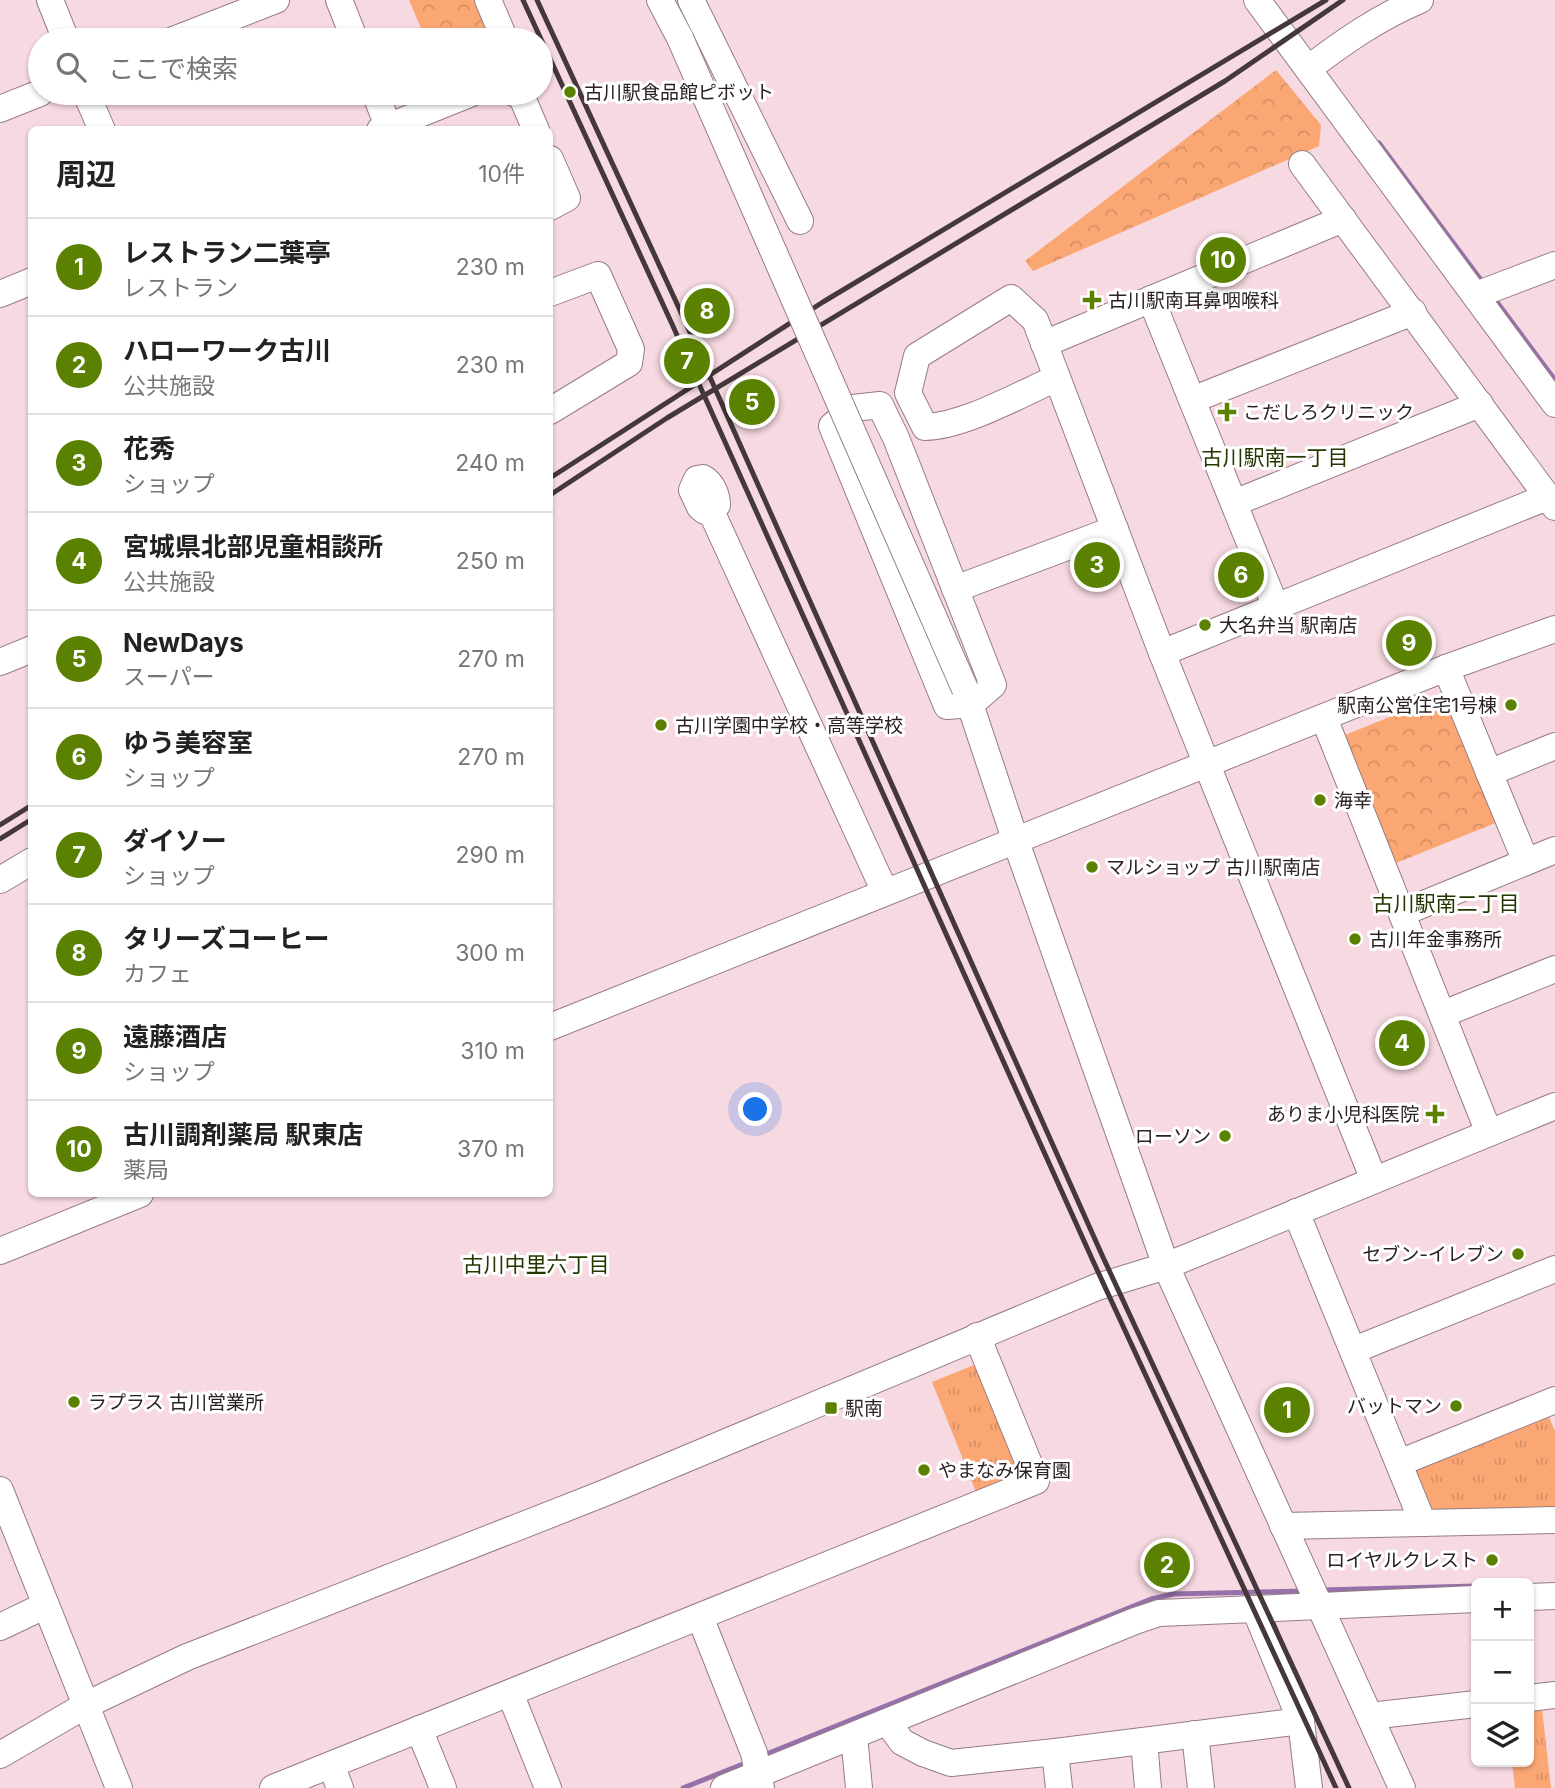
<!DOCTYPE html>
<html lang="ja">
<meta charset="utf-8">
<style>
body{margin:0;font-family:Inter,"Noto Sans JP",sans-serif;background:#f2f2f2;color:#222}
.controls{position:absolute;right:21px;bottom:21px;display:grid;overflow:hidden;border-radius:10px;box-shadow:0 2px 5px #0004}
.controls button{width:63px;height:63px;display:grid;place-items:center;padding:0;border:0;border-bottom:2px solid #e0e0e0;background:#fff;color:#222;font:35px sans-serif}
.you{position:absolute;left:756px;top:1110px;width:24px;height:24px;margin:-18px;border:5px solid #fff;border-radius:50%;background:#1a73e8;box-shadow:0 0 0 10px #1a73e833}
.badge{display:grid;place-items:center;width:46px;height:46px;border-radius:50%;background:#5b8100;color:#fff;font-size:23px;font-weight:700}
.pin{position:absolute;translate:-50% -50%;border:4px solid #fff;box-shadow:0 2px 7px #0006}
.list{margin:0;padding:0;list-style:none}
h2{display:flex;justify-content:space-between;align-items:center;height:91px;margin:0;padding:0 28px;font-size:30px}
h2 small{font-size:23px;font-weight:400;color:#767676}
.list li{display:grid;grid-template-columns:46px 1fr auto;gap:21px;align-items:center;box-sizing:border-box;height:98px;padding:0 28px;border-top:2px solid #e0e0e0}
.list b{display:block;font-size:26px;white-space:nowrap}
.list p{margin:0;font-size:23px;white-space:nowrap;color:#767676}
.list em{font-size:23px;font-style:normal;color:#767676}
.icon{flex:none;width:38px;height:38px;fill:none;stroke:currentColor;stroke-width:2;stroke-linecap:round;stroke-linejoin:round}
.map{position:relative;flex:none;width:1555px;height:1788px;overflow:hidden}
.search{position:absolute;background:#fff;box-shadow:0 2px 5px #0004;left:28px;top:28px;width:525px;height:77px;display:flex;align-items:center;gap:18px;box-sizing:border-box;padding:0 24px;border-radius:38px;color:#767676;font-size:26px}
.panel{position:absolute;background:#fff;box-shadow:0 2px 5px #0004;left:28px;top:126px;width:525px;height:1071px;border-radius:10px}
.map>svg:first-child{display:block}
</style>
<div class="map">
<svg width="1555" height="1788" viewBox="0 0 1555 1788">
<defs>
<pattern id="grass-tufts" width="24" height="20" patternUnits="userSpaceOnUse" patternTransform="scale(1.75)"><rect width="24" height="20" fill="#fba774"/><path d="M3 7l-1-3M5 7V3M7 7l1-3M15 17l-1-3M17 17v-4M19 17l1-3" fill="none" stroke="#d78f64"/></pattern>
<pattern id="park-crowns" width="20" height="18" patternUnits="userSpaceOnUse" patternTransform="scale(1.75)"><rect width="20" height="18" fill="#fba774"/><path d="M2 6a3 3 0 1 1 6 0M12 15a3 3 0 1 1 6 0" fill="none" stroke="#d78f64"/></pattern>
</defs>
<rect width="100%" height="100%" fill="#f7d9e1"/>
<g fill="url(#grass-tufts)">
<polygon points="979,1363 1025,1478 978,1497 932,1382"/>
<polygon points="1545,1408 1555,1431 1555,1514 1431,1520 1408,1465"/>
<polygon points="1529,1705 1542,1709 1551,1788 1515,1788 1512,1762 1529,1762"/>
</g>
<g fill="url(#park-crowns)">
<polygon points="409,0 476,0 489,32 469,40 426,40"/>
<polygon points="1276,70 1321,125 1319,146 1033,271 1025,261"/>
<polygon points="1447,694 1498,822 1391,865 1340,737"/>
</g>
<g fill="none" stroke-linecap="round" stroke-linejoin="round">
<g stroke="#9571aa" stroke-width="5">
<polyline points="1379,143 1484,284"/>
<polyline points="1494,298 1555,380"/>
<polyline points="1321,1590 1476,1586"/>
<polyline points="764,1755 1151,1599 1174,1594 1304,1591"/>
<polyline points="683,1788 748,1762"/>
</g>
<defs>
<g id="minor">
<polyline points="50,0 66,40"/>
<polyline points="339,0 355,40"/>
<polyline points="488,0 505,40"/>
<polyline points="660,0 680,38"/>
<polyline points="691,0 800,221"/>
<polyline points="1257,0 1555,404"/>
<polyline points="173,40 276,0"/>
<path d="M1309,68C1345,41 1379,17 1420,0"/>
<polyline points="86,93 102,130"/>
<polyline points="375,93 388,126"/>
<polyline points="514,93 521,95 536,130"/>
<polyline points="0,109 40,93"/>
<polyline points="380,130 472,93"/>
<polyline points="550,159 567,198 550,207"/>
<polyline points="1302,164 1555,507"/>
<polyline points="550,293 598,275 631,349 629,363 550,411"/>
<polyline points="0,294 32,281"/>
<polyline points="1476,295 1555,265"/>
<polyline points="1151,299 1275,605"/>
<polyline points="1044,344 1343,219"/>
<path d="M1057,378C1020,394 965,426 925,427L908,393L917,356L1011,298L1035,320L1047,351L1162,653L1374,1180"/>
<polyline points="1192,400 1413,312"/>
<polygon points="880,405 896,438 993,685 971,704 947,706 832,426 853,408"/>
<path d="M703,478C712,483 717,495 717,505L711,511H705L700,507L692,490L697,479Z"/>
<polyline points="1234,503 1480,404"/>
<polyline points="711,511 885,892"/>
<polyline points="955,589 1115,529"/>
<polyline points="1162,653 1547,497"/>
<polyline points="0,662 32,649"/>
<polyline points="1446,668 1526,862"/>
<polyline points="965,689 1015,839 1166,1266 1402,1788"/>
<polyline points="1324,718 1489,1133"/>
<polyline points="1489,773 1555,746"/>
<polyline points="0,880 32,861"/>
<polyline points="1402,913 1555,850"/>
<polyline points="1443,1014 1555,969"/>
<polyline points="550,1027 1446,668 1555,629"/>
<polyline points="1296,1212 1423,1523"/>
<polyline points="0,1251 140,1194"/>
<polyline points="1354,1350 1555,1269"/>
<polyline points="1399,1463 1555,1400"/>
<polyline points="0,1490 119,1788"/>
<polyline points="1283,1526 1555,1520"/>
<polyline points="1529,1597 1555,1596"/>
<polyline points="1255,1609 1476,1599"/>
<polyline points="700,1617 754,1753 761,1788"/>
<polyline points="0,1627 46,1605"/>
<polyline points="510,1693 548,1788"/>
<polyline points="1529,1698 1555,1695"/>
<polyline points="1370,1716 1476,1704"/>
<polyline points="888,1723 902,1742 923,1753 951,1763 1055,1752 1301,1721"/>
<polyline points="419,1729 443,1788"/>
<polyline points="1195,1734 1201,1788"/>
<polyline points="854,1736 859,1788"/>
<polyline points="1144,1741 1148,1788"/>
<polyline points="1055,1752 1059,1788"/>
<polyline points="0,1755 86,1705 187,1657 602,1494 1097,1287 1166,1266 1555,1106"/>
<polyline points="331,1765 340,1788"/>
<polyline points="273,1788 1036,1481 977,1336"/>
<polyline points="724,1788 1135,1621 1159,1613 1255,1609 1301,1721 1309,1788"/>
</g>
</defs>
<use href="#minor" stroke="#977c83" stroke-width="28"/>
<use href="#minor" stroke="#fff" stroke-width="26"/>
<g stroke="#44383b" stroke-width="5">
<polyline points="523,0 672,324 1093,1261 1336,1788"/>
<polyline points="537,0 684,319 1102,1255 1349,1788"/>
<polyline points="550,478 823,302 1326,0"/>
<polyline points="550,495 667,418 1225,81 1343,0"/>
<polyline points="0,825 32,805"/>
<polyline points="0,839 32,819"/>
</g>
<defs>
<polyline id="minor-bridge" points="680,38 965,689"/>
</defs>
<use href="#minor-bridge" stroke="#977c83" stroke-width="28" stroke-linecap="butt"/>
<use href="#minor-bridge" stroke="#fff" stroke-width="26"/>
</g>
<g fill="#5b8100" stroke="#fff" stroke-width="2.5">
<circle cx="570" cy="92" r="7"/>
<path d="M1088.5 289.5h7v7h7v7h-7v7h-7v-7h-7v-7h7z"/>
<path d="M1223.5 401.5h7v7h7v7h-7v7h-7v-7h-7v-7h7z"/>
<circle cx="1205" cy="625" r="7"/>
<circle cx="1511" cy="705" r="7"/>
<circle cx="661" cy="725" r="7"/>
<circle cx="1320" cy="800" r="7"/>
<circle cx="1092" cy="867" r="7"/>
<circle cx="1355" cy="939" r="7"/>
<path d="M1431.5 1103.5h7v7h7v7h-7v7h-7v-7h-7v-7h7z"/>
<circle cx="1225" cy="1136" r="7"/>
<circle cx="1518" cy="1254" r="7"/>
<circle cx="74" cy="1402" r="7"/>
<circle cx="1456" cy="1406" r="7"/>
<rect x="824" y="1401" width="14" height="14" rx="3.5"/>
<circle cx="924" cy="1470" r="7"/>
<circle cx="1492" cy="1560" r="7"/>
</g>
<g text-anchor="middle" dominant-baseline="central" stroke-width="6" stroke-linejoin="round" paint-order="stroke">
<g font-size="19" fill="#2b2123" stroke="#fff" text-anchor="start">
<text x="584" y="92">古川駅食品館ピボット</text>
<text x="1108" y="300">古川駅南耳鼻咽喉科</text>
<text x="1243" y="412">こだしろクリニック</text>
<text x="1219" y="625">大名弁当 駅南店</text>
<text x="1497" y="705" text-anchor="end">駅南公営住宅1号棟</text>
<text x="675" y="725">古川学園中学校・高等学校</text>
<text x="1334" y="800">海幸</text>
<text x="1106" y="867">マルショップ 古川駅南店</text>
<text x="1369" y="939">古川年金事務所</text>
<text x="1419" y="1114" text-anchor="end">ありま小児科医院</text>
<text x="1211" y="1136" text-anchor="end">ローソン</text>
<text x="1504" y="1254" text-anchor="end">セブン-イレブン</text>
<text x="88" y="1402">ラプラス 古川営業所</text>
<text x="1442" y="1406" text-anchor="end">バットマン</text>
<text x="845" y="1408">駅南</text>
<text x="938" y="1470">やまなみ保育園</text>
<text x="1478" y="1560" text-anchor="end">ロイヤルクレスト</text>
</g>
<g font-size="21" fill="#253700" stroke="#fff">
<text x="1275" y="457">古川駅南一丁目</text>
<text x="1446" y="903">古川駅南二丁目</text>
<text x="536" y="1264">古川中里六丁目</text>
</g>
</g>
</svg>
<div class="controls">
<button>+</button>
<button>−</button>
<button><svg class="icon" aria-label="layers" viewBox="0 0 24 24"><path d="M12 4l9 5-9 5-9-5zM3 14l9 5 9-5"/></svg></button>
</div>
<div class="you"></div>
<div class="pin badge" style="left:1287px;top:1410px">1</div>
<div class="pin badge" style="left:1167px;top:1565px">2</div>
<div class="pin badge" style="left:1097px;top:565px">3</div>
<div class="pin badge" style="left:1402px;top:1043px">4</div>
<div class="pin badge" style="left:752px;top:402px">5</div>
<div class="pin badge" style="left:1241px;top:575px">6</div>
<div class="pin badge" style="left:687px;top:361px">7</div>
<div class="pin badge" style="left:707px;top:311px">8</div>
<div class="pin badge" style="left:1409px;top:643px">9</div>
<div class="pin badge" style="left:1223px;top:260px">10</div>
<div class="search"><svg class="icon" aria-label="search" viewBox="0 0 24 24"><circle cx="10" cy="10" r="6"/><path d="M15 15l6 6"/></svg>ここで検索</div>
<section class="panel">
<h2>周辺<small>10件</small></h2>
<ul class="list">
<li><span class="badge">1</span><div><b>レストラン二葉亭</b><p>レストラン</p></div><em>230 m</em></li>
<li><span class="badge">2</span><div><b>ハローワーク古川</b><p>公共施設</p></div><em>230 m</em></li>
<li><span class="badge">3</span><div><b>花秀</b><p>ショップ</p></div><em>240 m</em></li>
<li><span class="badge">4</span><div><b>宮城県北部児童相談所</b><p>公共施設</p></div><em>250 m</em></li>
<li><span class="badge">5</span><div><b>NewDays</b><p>スーパー</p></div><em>270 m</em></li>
<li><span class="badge">6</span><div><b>ゆう美容室</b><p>ショップ</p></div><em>270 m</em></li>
<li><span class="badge">7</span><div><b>ダイソー</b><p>ショップ</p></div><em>290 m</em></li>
<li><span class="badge">8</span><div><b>タリーズコーヒー</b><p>カフェ</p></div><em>300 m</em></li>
<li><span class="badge">9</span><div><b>遠藤酒店</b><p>ショップ</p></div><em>310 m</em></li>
<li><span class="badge">10</span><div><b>古川調剤薬局 駅東店</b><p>薬局</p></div><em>370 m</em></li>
</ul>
</section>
</div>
